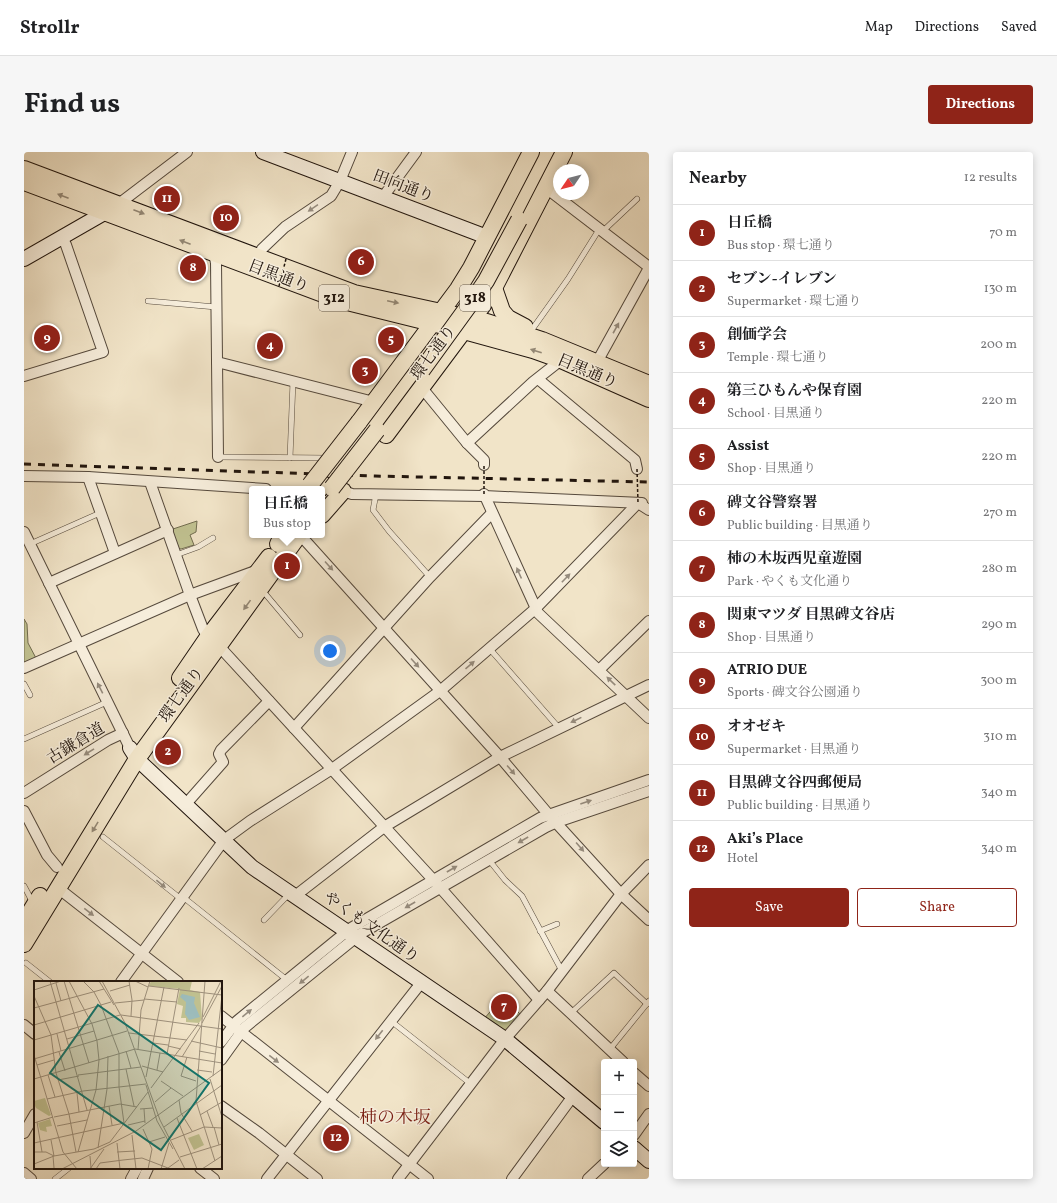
<!DOCTYPE html>
<meta charset="utf-8">
<style>
body{margin:0;font-family:Vollkorn,"Noto Serif JP",serif;background:#f6f6f6;color:#202124}
.controls{position:absolute;right:12px;bottom:12px;display:grid;overflow:hidden;border-radius:4px;box-shadow:0 2px 10px #0003}
.controls button{width:36px;height:36px;display:grid;place-items:center;padding:0;border:0;border-bottom:1px solid #e0e0e0;background:#fff;color:#202124;font:20px sans-serif}
.compass{position:absolute;left:529px;top:12px;width:36px;height:36px;border-radius:50%;background:#fff;box-shadow:0 2px 10px #0003;rotate:235deg}
.you{position:absolute;left:306px;top:499px;width:14px;height:14px;margin:-10px;border:3px solid #fff;border-radius:50%;background:#1a73e8;box-shadow:0 0 0 6px #1a73e833}
.badge{display:grid;place-items:center;width:26px;height:26px;border-radius:50%;background:#8f2418;color:#fff;font-size:13px;font-weight:700}
.pin{position:absolute;translate:-50% -50%;border:2px solid #fff;box-shadow:0 1px 4px #0006}
.popup{position:absolute;left:225px;top:334px;width:76px;height:52px;box-sizing:border-box;display:grid;place-content:center;border-radius:4px;background:#fff;filter:drop-shadow(0 1px 3px #0005);font-size:13px;white-space:nowrap;color:#757577}
.popup b{font-size:15px;color:#202124}
.popup::after{content:'';position:absolute;left:50%;top:100%;margin-left:-8px;border:8px solid transparent;border-top-color:#fff}
.list{margin:0;padding:0;list-style:none}
h2{display:flex;justify-content:space-between;align-items:center;height:52px;margin:0;padding:0 16px;font-size:17px}
h2 small{font-size:13px;font-weight:400;color:#757577}
.list li{display:grid;grid-template-columns:26px 1fr auto;gap:12px;align-items:center;box-sizing:border-box;height:56px;padding:0 16px;border-top:1px solid #e0e0e0}
.list b{display:block;font-size:15px;white-space:nowrap}
.list p{margin:0;font-size:13px;white-space:nowrap;color:#757577}
.list em{font-size:13px;font-style:normal;color:#757577}
.actions{display:flex;gap:8px;padding:12px 16px}
.actions a{flex:1;padding:9px 0;border:1px solid #8f2418;border-radius:4px;text-align:center;font-size:14px;color:#8f2418}
.actions .main{background:#8f2418;color:#fff}
.icon{flex:none;width:22px;height:22px;fill:none;stroke:currentColor;stroke-width:2;stroke-linecap:round;stroke-linejoin:round}
.map{position:relative;flex:none;width:625px;height:1027px;overflow:hidden;border-radius:4px}
header{display:flex;align-items:center;gap:24px;box-sizing:border-box;height:56px;padding:0 20px;background:#fff;border-bottom:1px solid #e0e0e0}
header strong{font-size:19px}
nav{display:flex;gap:22px;margin-inline-start:auto;font-size:14px}
.intro{display:flex;align-items:center;justify-content:space-between;box-sizing:border-box;height:96px;padding:0 24px}
h1{margin:0;font-size:28px}
.button{padding:10px 18px;border-radius:4px;background:#8f2418;color:#fff;font-size:14px;font-weight:700}
main{display:flex;gap:24px;padding:0 24px}
aside{flex:1;background:#fff;border-radius:4px;box-shadow:0 2px 10px #0003}
.map>svg:first-child{display:block}
</style>
<header>
<strong>Strollr</strong>
<nav><a>Map</a><a>Directions</a><a>Saved</a></nav>
</header>
<div class="intro"><h1>Find us</h1><a class="button">Directions</a></div>
<main>
<div class="map">
<svg width="625" height="1027" viewBox="0 0 625 1027">
<rect width="100%" height="100%" fill="#f1e4c8"/>
<filter id="stains"><feTurbulence type="fractalNoise" baseFrequency=".005" numOctaves="4"/><feColorMatrix values="0 0 0 0 .2 0 0 0 0 .09 0 0 0 0 .02 0 0 0 .5 -.17"/></filter>
<radialGradient id="worn" r=".72"><stop offset=".6" stop-color="#630" stop-opacity="0"/><stop offset="1" stop-color="#630" stop-opacity=".3"/></radialGradient>
<g fill="#c1c291" stroke="#716c4f">
<polygon points="173,369 172,380 166,383 170,393 157,397 153,396 146,378"/>
<polygon points="0,467 3,472 4,491 13,508 0,514"/>
<polygon points="479,845 499,865 481,884 459,868"/>
</g>
<g fill="none" stroke-linecap="round" stroke-linejoin="round">
<defs>
<g id="lane">
<polyline points="579,79 613,47"/>
<polyline points="124,149 192,155"/>
<polyline points="507,179 544,127 576,76"/>
<polyline points="194,305 302,306"/>
<polyline points="266,306 269,229"/>
<polyline points="352,342 349,358 365,379 406,425"/>
<polyline points="6,392 76,361"/>
<polyline points="152,403 174,395 189,386"/>
<polyline points="238,438 276,483"/>
<polyline points="465,496 535,576"/>
<polyline points="0,532 6,543"/>
<polyline points="0,587 83,550"/>
<polyline points="79,685 157,747"/>
<polyline points="465,708 481,728 498,744 538,819"/>
<polyline points="0,734 9,751"/>
<polyline points="159,745 263,828"/>
<polyline points="240,768 266,741"/>
<polyline points="516,779 533,772"/>
<polyline points="2,811 26,830"/>
<polyline points="547,861 590,821 623,852"/>
<polyline points="367,869 447,932"/>
<polyline points="586,897 625,849"/>
<polyline points="31,1027 45,1016"/>
</g>
<g id="street">
<polyline points="522,36 625,115"/>
<polyline points="359,45 392,0"/>
<polyline points="92,54 163,0"/>
<polyline points="190,101 192,111 194,305"/>
<polyline points="235,105 238,97 261,75 307,44 316,29 328,0"/>
<polyline points="193,210 350,250"/>
<polyline points="573,210 625,116"/>
<polyline points="0,224 79,200 42,93 38,85"/>
<polyline points="514,227 611,308 613,317"/>
<polyline points="398,236 443,291 460,308 460,313"/>
<polyline points="443,291 509,230 537,208"/>
<polyline points="0,324 64,325 242,337"/>
<polyline points="64,325 91,401"/>
<polyline points="126,330 166,443 179,477 184,485"/>
<polyline points="319,339 328,342 460,344 618,351"/>
<polyline points="460,342 514,461 625,566"/>
<polyline points="0,380 106,596"/>
<polyline points="278,385 476,605 525,663 597,742 625,768"/>
<polyline points="25,431 144,378"/>
<polyline points="194,493 413,732 515,848"/>
<polyline points="0,516 166,443 234,418"/>
<polyline points="575,518 625,469"/>
<polyline points="270,576 406,425 468,361"/>
<polyline points="0,641 84,588 99,581"/>
<polyline points="161,653 199,610 195,602 197,598 245,549"/>
<polyline points="0,659 23,703 33,715"/>
<polyline points="34,736 154,830"/>
<polyline points="271,744 360,675 476,605 625,533"/>
<polyline points="97,830 200,688 226,669 308,617 416,539 511,457 614,351 625,358"/>
<polyline points="523,839 599,910"/>
<polyline points="197,864 404,1027"/>
<polyline points="0,873 11,882"/>
<polyline points="197,890 213,869 327,776 516,666 625,628"/>
<polyline points="197,908 220,876 336,782 522,675 533,670 625,639"/>
<polyline points="610,921 625,934"/>
<polyline points="197,954 235,981 293,1027"/>
<polyline points="0,981 11,962"/>
<polyline points="610,983 625,962"/>
<polyline points="176,1016 190,1027"/>
<polyline points="0,1021 7,1027"/>
<polyline points="107,1027 113,1016"/>
<polyline points="119,1027 124,1016"/>
<polyline points="243,1027 397,831"/>
<polyline points="374,1027 481,887 523,839 597,742 625,713"/>
<polyline points="488,1027 549,944"/>
<polyline points="564,1027 580,1012"/>
</g>
<g id="secondary">
<polyline points="239,0 463,85"/>
<polyline points="0,107 82,60"/>
<polyline points="106,596 113,607 228,715 481,887 580,970"/>
<polyline points="610,996 625,1009"/>
</g>
<g id="primary">
<polyline points="0,17 330,141 463,170 518,188 625,232"/>
<polyline points="0,30 315,148 440,179 509,198 537,208 625,247"/>
<polyline points="470,136 478,159 484,166 501,175"/>
<polyline points="335,270 434,137 447,116 507,0"/>
<polyline points="362,283 459,153 470,136 540,0"/>
<polyline points="296,337 299,332"/>
<polyline points="298,363 319,339"/>
<polyline points="254,392 259,383"/>
<polyline points="156,526 184,485 245,405"/>
<polyline points="0,770 16,744"/>
<polyline points="0,792 113,607 275,383"/>
</g>
</defs>
<use href="#lane" stroke="#55493c" stroke-width="6"/>
<use href="#street" stroke="#55493c" stroke-width="12"/>
<use href="#secondary" stroke="#21150d" stroke-width="16"/>
<use href="#primary" stroke="#21150d" stroke-width="18"/>
<use href="#lane" stroke="#f6eddb" stroke-width="5"/>
<use href="#street" stroke="#f6eddb" stroke-width="10"/>
<use href="#secondary" stroke="#f6eddb" stroke-width="14"/>
<use href="#primary" stroke="#f1e4c8" stroke-width="16"/>
<polyline stroke="#21150d" stroke-width="3" stroke-dasharray="7 7" stroke-linecap="butt" points="0,312 351,324 625,330"/>
<defs>
<g id="primary-bridge">
<polyline points="398,218 451,145 462,129 495,68"/>
<polyline points="286,333 335,270"/>
<polyline points="308,336 353,278"/>
</g>
</defs>
<use href="#primary-bridge" stroke="#21150d" stroke-width="18" stroke-linecap="butt"/>
<g stroke="#21150d" stroke-width="1.5" stroke-dasharray="3 2" stroke-linecap="butt">
<polyline points="255,134 262,107"/>
<polyline points="613,317 614,351"/>
<polyline points="460,342 460,313"/>
</g>
<use href="#primary-bridge" stroke="#f1e4c8" stroke-width="16"/>
</g>
<defs><path id="oneway-solid" d="M-6-.8H1V-3.2L6.5 0L1 3.2V.8H-6Z"/></defs>
<g fill="#938774">
<use href="#oneway-solid" transform="translate(39 44) rotate(-159)"/>
<use href="#oneway-solid" transform="translate(115 60) rotate(21)"/>
<use href="#oneway-solid" transform="translate(161 90) rotate(-159)"/>
<use href="#oneway-solid" transform="translate(369 150) rotate(12)"/>
<use href="#oneway-solid" transform="translate(512 199) rotate(-162)"/>
<use href="#oneway-solid" transform="translate(223 453) rotate(126)"/>
<use href="#oneway-solid" transform="translate(71 675) rotate(121)"/>
</g>
<g fill="#968c7e">
<use href="#oneway-solid" transform="translate(289 56) rotate(146)"/>
<use href="#oneway-solid" transform="translate(592 176) rotate(-61)"/>
<use href="#oneway-solid" transform="translate(305 414) rotate(48)"/>
<use href="#oneway-solid" transform="translate(495 421) rotate(-114)"/>
<use href="#oneway-solid" transform="translate(542 426) rotate(-46)"/>
<use href="#oneway-solid" transform="translate(391 511) rotate(48)"/>
<use href="#oneway-solid" transform="translate(446 513) rotate(-41)"/>
<use href="#oneway-solid" transform="translate(587 529) rotate(-136)"/>
<use href="#oneway-solid" transform="translate(76 536) rotate(-117)"/>
<use href="#oneway-solid" transform="translate(552 568) rotate(154)"/>
<use href="#oneway-solid" transform="translate(65 600) rotate(148)"/>
<use href="#oneway-solid" transform="translate(487 618) rotate(49)"/>
<use href="#oneway-solid" transform="translate(562 650) rotate(-19)"/>
<use href="#oneway-solid" transform="translate(499 688) rotate(150)"/>
<use href="#oneway-solid" transform="translate(556 695) rotate(49)"/>
<use href="#oneway-solid" transform="translate(428 717) rotate(-30)"/>
<use href="#oneway-solid" transform="translate(137 732) rotate(39)"/>
<use href="#oneway-solid" transform="translate(386 753) rotate(150)"/>
<use href="#oneway-solid" transform="translate(65 760) rotate(38)"/>
<use href="#oneway-solid" transform="translate(280 828) rotate(141)"/>
<use href="#oneway-solid" transform="translate(223 861) rotate(-39)"/>
<use href="#oneway-solid" transform="translate(355 883) rotate(128)"/>
<use href="#oneway-solid" transform="translate(250 907) rotate(38)"/>
</g>
<g text-anchor="middle" dominant-baseline="central" stroke-width="3" stroke-linejoin="round" paint-order="stroke">
<g fill="#f6eddb" stroke="#61564b" stroke-width="1">
<rect x="295" y="133" width="30" height="26" rx="3"/>
<rect x="436" y="133" width="30" height="26" rx="3"/>
</g>
<g font-size="15" font-weight="bold" fill="#21150d">
<text x="310" y="146">312</text>
<text x="451" y="146">318</text>
</g>
<g font-size="16" fill="#21150d" stroke="#f6eddb">
<text transform="translate(379 35) rotate(21)">田向通り</text>
<text transform="translate(254 125) rotate(21)">目黒通り</text>
<text transform="translate(410 201) rotate(-53)">環七通り</text>
<text transform="translate(563 220) rotate(23)">目黒通り</text>
<text transform="translate(158 543) rotate(-54)">環七通り</text>
<text transform="translate(52 592) rotate(-31)">古鎌倉道</text>
<text transform="translate(347 776) rotate(35)">やくも文化通り</text>
</g>
<g font-size="18" fill="#7a1f14" stroke="#f6eddb">
<text x="371" y="966">柿の木坂</text>
</g>
</g>
<g transform="translate(10 829)">
<rect width="188" height="188" fill="#f1e4c8"/>
<path d="M117,0H158L156,9L166,11L168,38L165,42L152,41V37H147L149,25L143,23L146,8L115,5ZM11,117L17,134L15,135L2,127L0,123V120ZM16,138L18,145L12,146L13,151L6,149L4,142ZM165,153L170,164L160,169L154,157Z" fill="#c1c291"/>
<path d="M148,13L161,16L160,22L166,36L155,39L151,33L152,21L146,16Z" fill="#9dbdbd"/>
<path fill="none" stroke="#9e917d" stroke-width="1" d="M16,0L53,129M30,0L55,82M35,0L58,43L63,60L65,79L62,109L44,171M65,0L80,24M68,0L91,42L126,139L151,188M95,0L98,19L97,35M101,0L114,6M171,0L162,120L181,180M22,2L27,20M115,5L188,14M0,9L27,0M76,10L96,4M0,15L17,54L22,92L35,133L42,171M110,18L143,21M81,22L110,19M0,27L70,8M87,34L188,48M169,36L187,0M168,42L188,5M0,44L77,21M95,52L153,59M23,53L27,70M33,58L60,50M0,59L86,34M157,60L188,67M119,62L134,64M134,65L147,68M104,69L107,29L116,0M92,70L97,87M165,70L181,73M25,71L31,90M133,73L145,7M0,74L29,171L43,188M148,76L167,45M153,76L147,95L162,100M0,78L93,50M3,84L20,79M108,85L129,91M92,88L100,125M123,89L126,72M163,89L178,91M14,94L21,116M44,94L107,86M179,95L188,14M112,96L130,6M0,98L101,68L188,82M176,98L188,136M24,99L45,95M127,100L149,115M112,104L123,140L139,168M117,107L165,42M43,112L45,131M13,118L49,110L112,103M145,119L147,132L158,150M121,121L137,107M75,125L78,144M106,128L119,127M110,128L111,142M173,130L179,146M166,134L188,121M20,136L86,123L103,126M143,137L163,188M3,141L8,171M0,142L19,136M94,144L111,140M23,145L53,139M130,146L188,104M180,146L185,164M109,148L118,168L114,188M98,154L102,188M137,159L170,146L188,147M76,161L114,111M115,161L131,156M0,162L90,142L85,106V72L67,24L60,11L49,0M83,162L86,188M64,167L73,108L74,75M0,171H12L20,175L60,168L76,161M83,171L101,170M19,175L20,187M56,175L57,187M146,176L188,163M0,183L20,175L17,159M28,188L102,150L188,88M56,188L70,168M62,188L66,182L89,179L108,177L134,187L145,179M127,188L135,162M168,188L188,175"/>
<path fill="#0f766e" fill-opacity="0.15" stroke="#0f766e" stroke-width="2" d="M64,24L175,102L127,169L16,92Z"/>
<rect width="188" height="188" fill="none" stroke="#21150d" stroke-width="2"/>
</g>
<rect width="100%" height="100%" filter="url(#stains)"/>
<rect width="100%" height="100%" fill="url(#worn)"/>
</svg>
<div class="controls">
<button>+</button>
<button>−</button>
<button><svg class="icon" aria-label="layers" viewBox="0 0 24 24"><path d="M12 4l9 5-9 5-9-5zM3 14l9 5 9-5"/></svg></button>
</div>
<svg class="compass" viewBox="-18 -18 36 36"><path d="M0-13l5 13h-10z" fill="#e53935"/><path d="M0 13l5-13h-10z" fill="#757577"/></svg>
<div class="you"></div>
<div class="pin badge" style="left:263px;top:414px">1</div>
<div class="popup"><b>日丘橋</b>Bus stop</div>
<div class="pin badge" style="left:144px;top:600px">2</div>
<div class="pin badge" style="left:341px;top:219px">3</div>
<div class="pin badge" style="left:246px;top:194px">4</div>
<div class="pin badge" style="left:367px;top:188px">5</div>
<div class="pin badge" style="left:337px;top:110px">6</div>
<div class="pin badge" style="left:480px;top:855px">7</div>
<div class="pin badge" style="left:169px;top:116px">8</div>
<div class="pin badge" style="left:23px;top:186px">9</div>
<div class="pin badge" style="left:202px;top:66px">10</div>
<div class="pin badge" style="left:143px;top:47px">11</div>
<div class="pin badge" style="left:312px;top:986px">12</div>
</div>
<aside>
<h2>Nearby<small>12 results</small></h2>
<ul class="list">
<li><span class="badge">1</span><div><b>日丘橋</b><p>Bus stop · 環七通り</p></div><em>70 m</em></li>
<li><span class="badge">2</span><div><b>セブン-イレブン</b><p>Supermarket · 環七通り</p></div><em>130 m</em></li>
<li><span class="badge">3</span><div><b>創価学会</b><p>Temple · 環七通り</p></div><em>200 m</em></li>
<li><span class="badge">4</span><div><b>第三ひもんや保育園</b><p>School · 目黒通り</p></div><em>220 m</em></li>
<li><span class="badge">5</span><div><b>Assist</b><p>Shop · 目黒通り</p></div><em>220 m</em></li>
<li><span class="badge">6</span><div><b>碑文谷警察署</b><p>Public building · 目黒通り</p></div><em>270 m</em></li>
<li><span class="badge">7</span><div><b>柿の木坂西児童遊園</b><p>Park · やくも文化通り</p></div><em>280 m</em></li>
<li><span class="badge">8</span><div><b>関東マツダ 目黒碑文谷店</b><p>Shop · 目黒通り</p></div><em>290 m</em></li>
<li><span class="badge">9</span><div><b>ATRIO DUE</b><p>Sports · 碑文谷公園通り</p></div><em>300 m</em></li>
<li><span class="badge">10</span><div><b>オオゼキ</b><p>Supermarket · 目黒通り</p></div><em>310 m</em></li>
<li><span class="badge">11</span><div><b>目黒碑文谷四郵便局</b><p>Public building · 目黒通り</p></div><em>340 m</em></li>
<li><span class="badge">12</span><div><b>Aki’s Place</b><p>Hotel</p></div><em>340 m</em></li>
</ul>
<div class="actions"><a class="main">Save</a><a>Share</a></div>
</aside>
</main>
